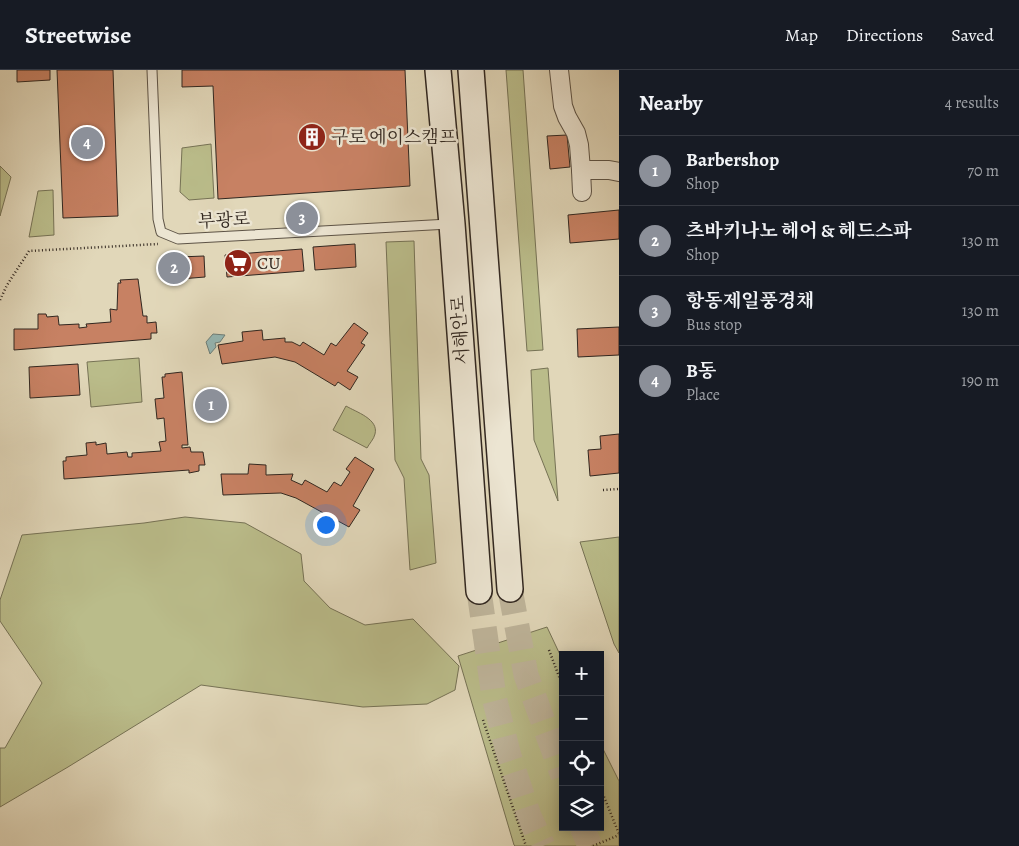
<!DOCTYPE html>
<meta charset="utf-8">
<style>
body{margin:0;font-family:Alegreya,"Noto Serif KR",serif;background:#20242c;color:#f1f3f6}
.controls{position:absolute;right:15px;bottom:15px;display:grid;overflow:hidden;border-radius:0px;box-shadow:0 2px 12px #0003}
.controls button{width:45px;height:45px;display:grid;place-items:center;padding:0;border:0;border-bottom:1px solid #363941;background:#171b24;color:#f1f3f6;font:25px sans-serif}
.you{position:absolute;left:325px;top:454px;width:18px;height:18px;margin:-12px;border:4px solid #fff;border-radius:50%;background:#1a73e8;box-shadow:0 0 0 8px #1a73e833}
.badge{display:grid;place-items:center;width:32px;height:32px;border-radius:50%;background:#8c9099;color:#fff;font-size:16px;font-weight:700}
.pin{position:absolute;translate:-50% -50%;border:2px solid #fff;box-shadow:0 1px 5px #0006}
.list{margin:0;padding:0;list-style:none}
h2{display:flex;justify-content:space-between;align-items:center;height:65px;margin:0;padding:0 20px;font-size:21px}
h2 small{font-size:16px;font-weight:400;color:#9ea1a6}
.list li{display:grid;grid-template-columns:32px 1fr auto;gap:15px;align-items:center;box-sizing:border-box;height:70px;padding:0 20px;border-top:1px solid #363941}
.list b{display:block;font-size:19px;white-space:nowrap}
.list p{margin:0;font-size:16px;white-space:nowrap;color:#9ea1a6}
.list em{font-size:16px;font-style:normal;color:#9ea1a6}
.icon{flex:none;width:28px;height:28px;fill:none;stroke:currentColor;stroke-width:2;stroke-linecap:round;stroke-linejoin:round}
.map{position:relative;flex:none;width:619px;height:776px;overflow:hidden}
header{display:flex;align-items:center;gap:30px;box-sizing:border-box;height:70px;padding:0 25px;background:#171b24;border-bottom:1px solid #363941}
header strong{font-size:24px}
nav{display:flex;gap:28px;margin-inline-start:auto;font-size:18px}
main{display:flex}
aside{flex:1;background:#171b24}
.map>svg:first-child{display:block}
</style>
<header>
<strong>Streetwise</strong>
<nav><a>Map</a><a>Directions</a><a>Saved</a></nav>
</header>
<main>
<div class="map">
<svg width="619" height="776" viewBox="0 0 619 776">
<rect width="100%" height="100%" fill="#e1d7b9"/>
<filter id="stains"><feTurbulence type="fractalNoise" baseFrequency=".004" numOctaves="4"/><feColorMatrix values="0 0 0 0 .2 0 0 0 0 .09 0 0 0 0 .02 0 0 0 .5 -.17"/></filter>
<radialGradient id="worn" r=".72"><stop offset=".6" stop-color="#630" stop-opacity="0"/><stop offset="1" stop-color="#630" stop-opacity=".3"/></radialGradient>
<g fill="#babc8a" stroke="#767255">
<polygon points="506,0 523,0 543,280 527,281"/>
<polygon points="211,74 214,128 189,130 180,122 182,78"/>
<polygon points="0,96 11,107 0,146"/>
<polygon points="53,120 54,165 29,167 38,121"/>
<polygon points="414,171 421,389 429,405 436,493 410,500 404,408 395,390 386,172"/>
<polygon points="139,288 142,332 91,337 87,292"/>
<polygon points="548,298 558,431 534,370 531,300"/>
<path d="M346,336C356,342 379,349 375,364C374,369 369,374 367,378L333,360Z"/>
<polygon points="185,447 245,453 301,484 304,511 330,538 365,555 413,549 459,596 455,620 427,634 363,637 201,615 68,697 0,737 0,678 5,678 42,613 0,551 0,530 22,465 144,453"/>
<polygon points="619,467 619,583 614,574 580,472"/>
<polygon points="547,557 563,591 563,757 600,757 600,673 619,711 619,776 515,776 514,775 458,586"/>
</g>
<polygon fill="#95b8b5" stroke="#6d7e79" points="213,264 225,265 220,272 215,273 216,277 210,284 206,272"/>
<g fill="#c78163" stroke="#312720">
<polygon points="17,0 50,0 50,10 17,12"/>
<polygon points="57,0 113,0 118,146 63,148"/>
<polygon points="182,0 405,0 410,116 218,129 213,16 182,17"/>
<polygon points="567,65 570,97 550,99 547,66"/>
<polygon points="619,140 619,169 570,173 568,145"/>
<polygon points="355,174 356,197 315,200 313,177"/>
<polygon points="302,179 304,201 227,207 225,185"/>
<polygon points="204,186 205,207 180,209 179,187"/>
<polygon points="138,209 143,246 147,246 147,253 156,252 157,263 151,263 151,269 14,280 14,259 38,259 38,244 46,244 47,247 58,246 59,255 79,254 79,258 87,257 86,254 111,252 110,239 117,240 118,213 121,213 120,210"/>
<polygon points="354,253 368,263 361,273 365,275 347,301 358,307 350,320 338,312 335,316 295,292 275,287 222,294 218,275 243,271 242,262 262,260 263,270 285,268 285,272 292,272 300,276 303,272 324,285 331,273 336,276"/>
<polygon points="619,257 619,285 578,287 577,259"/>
<polygon points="78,294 80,325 30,328 29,297"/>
<polygon points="182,302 188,375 182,375 182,378 190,377 191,382 203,382 205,395 199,395 199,401 189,403 189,400 64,409 63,391 66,391 66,387 87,385 86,373 96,372 96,375 106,373 107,384 127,382 128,387 132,387 132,383 161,381 159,372 166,371 164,348 157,349 155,329 164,328 162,307 165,307 165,304"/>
<polygon points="619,364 619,403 590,406 588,380 601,379 600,366"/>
<polygon points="355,387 374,399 353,436 360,440 349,457 296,428 281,423 223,425 221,404 248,404 249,394 266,395 266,405 293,404 291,410 302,415 305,410 327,422 334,412 341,416 350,402 346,399"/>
</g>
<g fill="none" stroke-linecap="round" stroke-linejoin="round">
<g stroke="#beb49a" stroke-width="25" stroke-dasharray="25 12" stroke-linecap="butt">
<polyline points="510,519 526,605 563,706"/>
<polyline points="479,521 494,627 509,686 529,746 543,776"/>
<polyline points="582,757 590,776"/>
</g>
<defs>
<polyline id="service" points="152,0 158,149 161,162 178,169 449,154"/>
<g id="minor">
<polyline points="559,0 563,36 567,47 576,63 579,75 581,100 609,100 619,102"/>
<polyline points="581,100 582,122"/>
</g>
<g id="secondary">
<polyline points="438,0 452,154 479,521"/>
<polyline points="471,0 510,519"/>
</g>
</defs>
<use href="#service" stroke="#5d5346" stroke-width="11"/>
<use href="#minor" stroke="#5d5346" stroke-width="20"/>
<use href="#secondary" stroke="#312720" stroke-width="28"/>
<g stroke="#312720" stroke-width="2.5" stroke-dasharray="1 2.5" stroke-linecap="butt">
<polyline points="0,230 7,215 29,181 158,174"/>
<polyline points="603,420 619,419"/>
<polyline points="549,580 563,617"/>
<polyline points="483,650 526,776"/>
<polyline points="600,717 619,764"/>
<polyline points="593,776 619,765"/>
</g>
<use href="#service" stroke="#ece5d2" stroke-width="9"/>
<use href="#minor" stroke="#ece5d2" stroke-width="18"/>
<use href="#secondary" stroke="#ece5d2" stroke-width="25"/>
</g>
<defs>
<symbol id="building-disc" viewBox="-11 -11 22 22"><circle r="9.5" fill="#8f2418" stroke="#ece5d2"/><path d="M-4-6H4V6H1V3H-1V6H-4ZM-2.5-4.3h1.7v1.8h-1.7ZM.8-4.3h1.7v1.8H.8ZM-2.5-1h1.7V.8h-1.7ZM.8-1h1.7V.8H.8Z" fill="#fff"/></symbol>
<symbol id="supermarket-disc" viewBox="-11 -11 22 22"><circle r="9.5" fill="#8f2418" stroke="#ece5d2"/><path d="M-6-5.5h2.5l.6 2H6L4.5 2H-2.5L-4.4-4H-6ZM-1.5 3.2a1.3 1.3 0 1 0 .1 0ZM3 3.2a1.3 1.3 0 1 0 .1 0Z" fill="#fff"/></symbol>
</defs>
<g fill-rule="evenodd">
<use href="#building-disc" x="296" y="51" width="32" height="32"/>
<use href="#supermarket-disc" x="222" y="177" width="32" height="32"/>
</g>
<g text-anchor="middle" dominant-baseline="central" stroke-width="5" stroke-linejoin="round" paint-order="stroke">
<g font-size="18" fill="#312720" stroke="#ece5d2" text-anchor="start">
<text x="331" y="67">구로 에이스캠프</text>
<text x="257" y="193">CU</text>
</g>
<g font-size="18" fill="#312720" stroke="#ece5d2">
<text transform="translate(224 150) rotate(-3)">부광로</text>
<text transform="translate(460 260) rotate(-94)">서해안로</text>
</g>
</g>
<rect width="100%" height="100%" filter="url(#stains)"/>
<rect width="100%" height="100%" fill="url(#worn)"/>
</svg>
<div class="controls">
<button>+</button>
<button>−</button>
<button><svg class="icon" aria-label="locate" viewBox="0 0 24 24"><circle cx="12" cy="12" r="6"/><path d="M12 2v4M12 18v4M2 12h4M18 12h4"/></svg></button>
<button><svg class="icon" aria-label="layers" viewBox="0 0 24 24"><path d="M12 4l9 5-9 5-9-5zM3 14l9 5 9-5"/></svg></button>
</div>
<div class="you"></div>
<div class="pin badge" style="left:211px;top:335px">1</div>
<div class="pin badge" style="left:174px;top:198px">2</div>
<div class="pin badge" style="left:302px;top:148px">3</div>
<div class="pin badge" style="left:87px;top:73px">4</div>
</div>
<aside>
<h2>Nearby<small>4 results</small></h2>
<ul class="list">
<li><span class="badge">1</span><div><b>Barbershop</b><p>Shop</p></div><em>70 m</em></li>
<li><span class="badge">2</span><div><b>츠바키나노 헤어 &amp; 헤드스파</b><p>Shop</p></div><em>130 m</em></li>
<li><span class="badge">3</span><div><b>항동제일풍경채</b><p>Bus stop</p></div><em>130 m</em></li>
<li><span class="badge">4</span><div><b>B동</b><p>Place</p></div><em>190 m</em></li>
</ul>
</aside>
</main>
